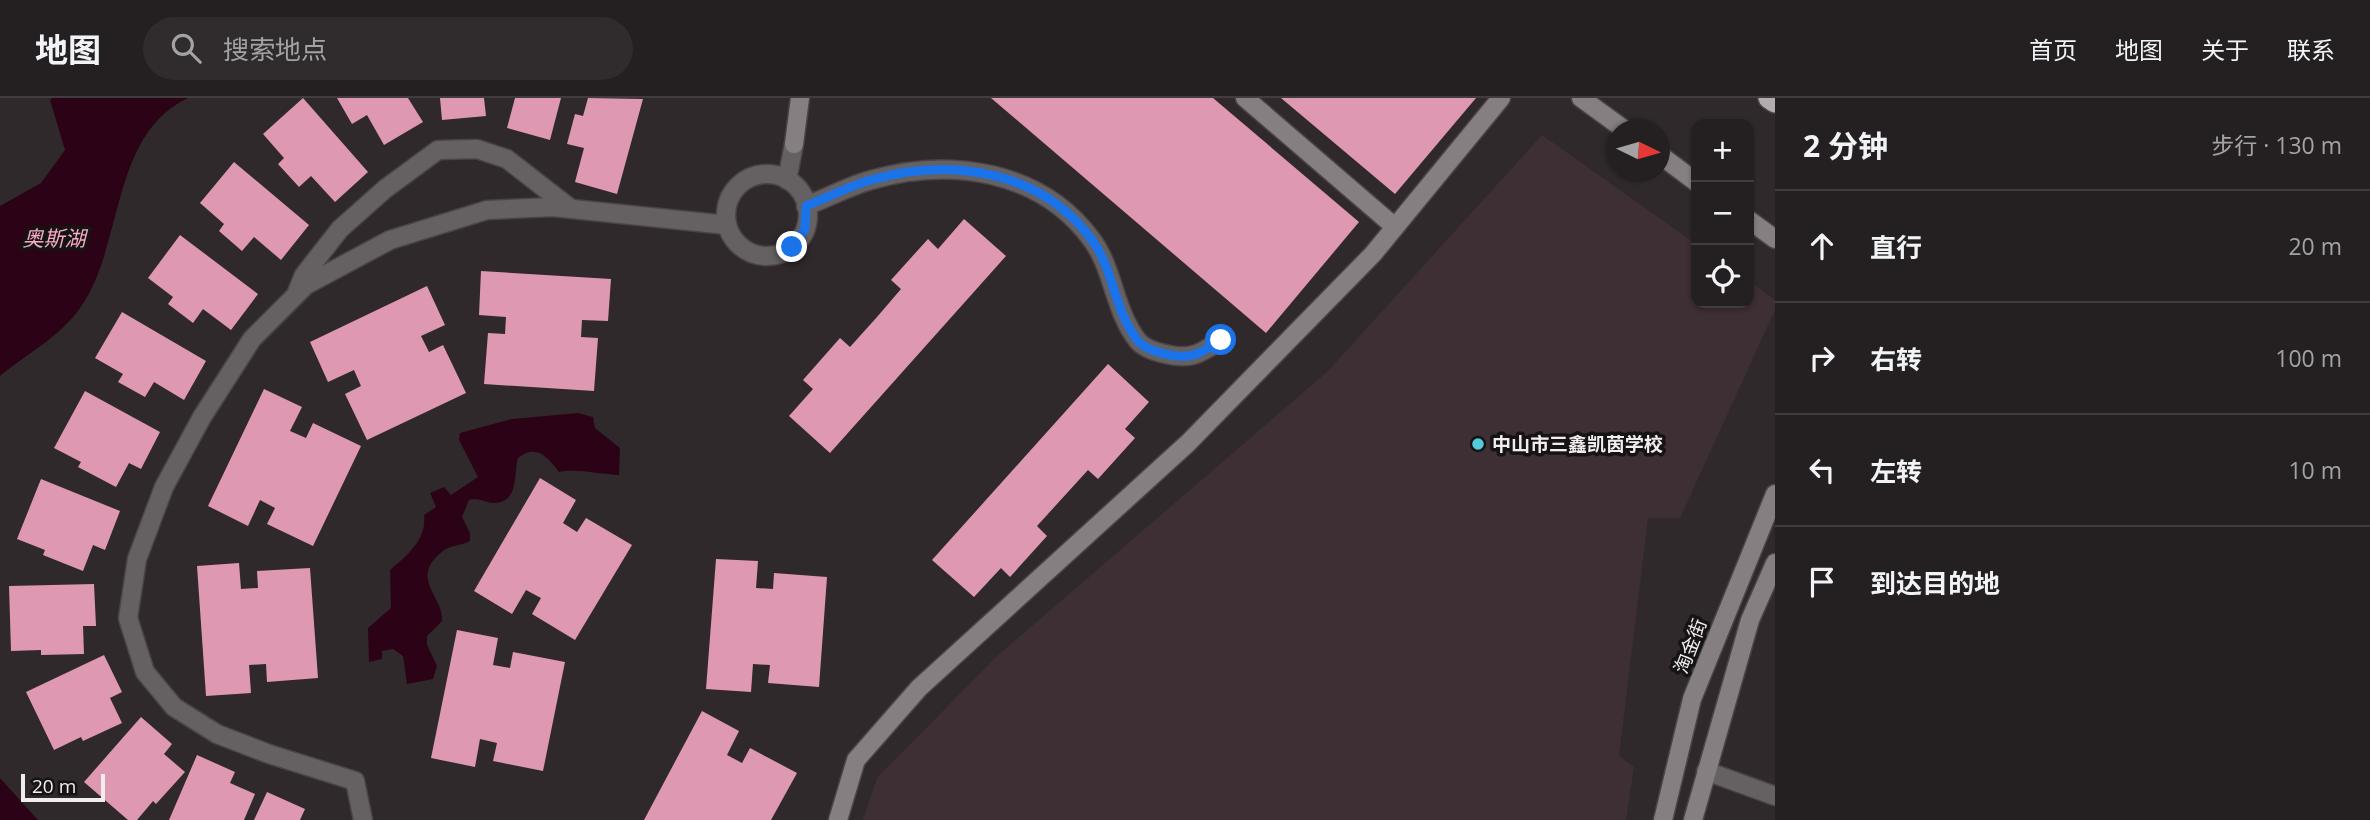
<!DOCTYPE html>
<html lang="zh">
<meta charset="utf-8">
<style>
body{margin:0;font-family:"Open Sans","Noto Sans SC",sans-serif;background:#302c2d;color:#f1f3f6}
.controls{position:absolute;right:21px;top:21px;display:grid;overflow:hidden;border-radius:14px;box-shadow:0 2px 5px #0004}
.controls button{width:63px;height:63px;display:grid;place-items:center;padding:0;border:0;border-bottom:2px solid #413d3e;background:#241f20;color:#f1f3f6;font:35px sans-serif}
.compass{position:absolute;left:1607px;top:21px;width:63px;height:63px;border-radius:50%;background:#241f20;box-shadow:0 2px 5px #0004;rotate:95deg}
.scale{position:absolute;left:21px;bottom:18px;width:84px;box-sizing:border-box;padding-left:7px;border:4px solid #f1eced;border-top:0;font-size:19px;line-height:24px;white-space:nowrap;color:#f1eced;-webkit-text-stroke:5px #161314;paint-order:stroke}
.stop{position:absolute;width:21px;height:21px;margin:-16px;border:5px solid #1a73e8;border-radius:50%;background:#fff}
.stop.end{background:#1a73e8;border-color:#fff;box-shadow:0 2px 7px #0008}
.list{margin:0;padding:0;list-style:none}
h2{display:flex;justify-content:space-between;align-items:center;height:91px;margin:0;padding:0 28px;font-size:30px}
h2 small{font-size:23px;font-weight:400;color:#a3a2a5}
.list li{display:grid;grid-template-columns:46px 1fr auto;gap:21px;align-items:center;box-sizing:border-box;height:112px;padding:0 28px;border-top:2px solid #413d3e}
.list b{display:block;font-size:26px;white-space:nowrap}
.list em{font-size:23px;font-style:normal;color:#a3a2a5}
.icon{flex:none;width:38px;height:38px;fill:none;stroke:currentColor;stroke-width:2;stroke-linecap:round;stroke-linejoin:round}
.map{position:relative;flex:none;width:1775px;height:722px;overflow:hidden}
header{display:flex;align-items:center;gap:42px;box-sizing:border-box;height:98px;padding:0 35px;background:#241f20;border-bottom:2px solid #413d3e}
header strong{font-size:33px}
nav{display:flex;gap:38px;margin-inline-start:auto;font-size:24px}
.search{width:490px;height:63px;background:#302c2d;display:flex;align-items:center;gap:18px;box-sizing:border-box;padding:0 24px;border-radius:38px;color:#a3a2a5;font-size:26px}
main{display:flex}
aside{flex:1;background:#241f20}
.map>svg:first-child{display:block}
</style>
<header>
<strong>地图</strong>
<div class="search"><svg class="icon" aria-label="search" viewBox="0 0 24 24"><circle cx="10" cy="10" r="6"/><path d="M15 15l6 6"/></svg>搜索地点</div>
<nav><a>首页</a><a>地图</a><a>关于</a><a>联系</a></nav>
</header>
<main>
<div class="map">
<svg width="1775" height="722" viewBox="0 0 1775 722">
<rect width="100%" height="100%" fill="#30292b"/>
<polygon fill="#3d2f33" points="1542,37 1696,146 1696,205 1749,205 1749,183 1775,202 1775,212 1680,420 1648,420 1619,658 1634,669 1626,722 863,722 877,680 997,558 1328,273"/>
<g fill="#2c0316">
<path d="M52,0H188C112,36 124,141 84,204C64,237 29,254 0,278V108L41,85L65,52L50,2Z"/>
<path d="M578,315L593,319L595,330L620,350L619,377C601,376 574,370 559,374C547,358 536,346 518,360C513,378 520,405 492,405C483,404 478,399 469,402L462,419L470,435V443C461,448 451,447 443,453C408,480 444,499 442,523L427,538V547L437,568L433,581L407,586L403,558L393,551L382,553V561L369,564L368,530L391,510L390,472C407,457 427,442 424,417L436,409L430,395L444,389L451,397L478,379L459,342L460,335L512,321Z"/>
<polygon points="0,680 38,722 0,722"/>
</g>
<g fill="#df98b1">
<polygon points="303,0 368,74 335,104 311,78 299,89 278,66 284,60 263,36"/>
<polygon points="337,0 408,0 423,24 384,47 367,17 352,26"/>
<polygon points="440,0 484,0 486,18 442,22"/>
<polygon points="515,0 561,0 550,42 507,30"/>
<polygon points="588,0 643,1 617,96 575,84 584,50 567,46 575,16 583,18"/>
<polygon points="991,0 1213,0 1359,124 1266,235"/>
<polygon points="1281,0 1476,0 1395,96"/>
<polygon points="234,64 309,127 281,162 254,139 242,153 219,133 224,126 200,105"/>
<polygon points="964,121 1006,158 830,355 789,318 813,291 803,282 840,240 850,249 877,219 901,191 891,182 928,141 938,151"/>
<polygon points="180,137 258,196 231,232 203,211 193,225 168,206 173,199 148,180"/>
<polygon points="481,173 611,181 608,223 582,222 581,239 598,240 594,293 484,286 488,235 505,236 506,219 479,217"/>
<polygon points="427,188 445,227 421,238 429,254 443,247 466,295 367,342 345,296 361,288 354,272 328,284 310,244"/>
<polygon points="122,214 206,263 184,302 154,284 145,299 118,284 123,276 95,260"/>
<polygon points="1108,266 1149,304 1125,331 1135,340 1098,381 1088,372 1037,428 1047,438 1010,479 1001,470 974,499 932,462"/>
<polygon points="264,291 302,309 290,333 306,340 313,325 361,348 313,448 267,426 275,410 260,402 248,428 208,408"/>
<polygon points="85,293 160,334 141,371 129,365 116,389 78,369 81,364 54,350"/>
<polygon points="540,380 576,402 563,425 577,434 586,420 632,447 575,542 532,516 541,500 526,492 512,516 474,493"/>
<polygon points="41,381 120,413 105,452 93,447 83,473 43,457 45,452 17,441"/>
<polygon points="716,461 758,463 756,490 773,491 774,475 827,479 819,589 768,585 770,567 753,566 751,594 706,591"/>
<polygon points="239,465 241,491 258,490 257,473 310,470 318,580 267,584 266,566 249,567 251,595 206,598 197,468"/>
<polygon points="94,486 96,528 83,528 84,556 41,557 41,552 11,553 9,488"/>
<polygon points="457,532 498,540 493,567 510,570 513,554 565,564 543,673 493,663 497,645 480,641 475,669 431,660"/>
<polygon points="104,557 122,594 110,600 122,625 83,643 81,639 54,652 26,594"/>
<polygon points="702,613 739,633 727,657 742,665 750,650 797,675 771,722 644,722"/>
<polygon points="141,619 172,646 164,656 185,674 156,706 153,703 137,722 128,722 84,684"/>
<polygon points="197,657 235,674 230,685 255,696 244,722 169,722"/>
<polygon points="267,694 305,711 300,722 254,722"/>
</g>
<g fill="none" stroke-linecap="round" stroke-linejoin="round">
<defs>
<g id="street">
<circle cx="767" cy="117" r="41"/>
<polyline points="787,82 794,46"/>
<path d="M806,108C827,100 849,88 871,82C950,59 1041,72 1092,142C1114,172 1114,213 1138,243C1147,254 1179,261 1193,257C1202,255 1213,247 1221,242"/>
<polyline points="297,194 304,177 340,131 385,91 438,52 477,51 507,61 570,110"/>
<polyline points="1706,673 1775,698"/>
<polyline points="363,722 355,683 269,656 217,636 174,609 145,574 128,520 137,461 164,389 202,319 252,241 306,187 390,142 487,112 553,109 727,127"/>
</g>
<g id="secondary">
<polyline points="1245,0 1395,129"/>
<polyline points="1581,0 1625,32"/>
<polyline points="794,46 800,0"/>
<polyline points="1660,57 1696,84"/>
<polyline points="1749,122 1775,141"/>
<polyline points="838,722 856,662 919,590 1188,345 1373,156 1501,0"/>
<polyline points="1663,722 1692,601 1775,396"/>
<polyline points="1693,722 1750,522 1775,465"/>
</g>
<polyline id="highway" points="1769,0 1775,4"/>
</defs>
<use href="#street" stroke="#4b4446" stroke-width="21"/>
<use href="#secondary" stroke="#4b4446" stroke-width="21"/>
<use href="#highway" stroke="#4b4446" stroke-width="24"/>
<use href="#street" stroke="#656162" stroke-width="18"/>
<use href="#secondary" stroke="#857f81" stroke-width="18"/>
<use href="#highway" stroke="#b4abae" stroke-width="21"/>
</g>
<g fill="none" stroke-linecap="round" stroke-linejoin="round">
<path stroke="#1a73e8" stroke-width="9" d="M792,149L805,131L806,108C827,100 849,88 871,82C950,59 1041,72 1092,142C1114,172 1114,213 1138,243C1147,254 1179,261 1193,257C1202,255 1213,247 1221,242"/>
</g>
<circle fill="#53cbda" stroke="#161314" stroke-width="2.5" cx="1478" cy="346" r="7"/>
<g text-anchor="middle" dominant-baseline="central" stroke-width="7" stroke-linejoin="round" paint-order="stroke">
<g font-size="19" font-weight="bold" fill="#f1eced" stroke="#161314" text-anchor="start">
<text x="1492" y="346">中山市三鑫凯茵学校</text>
</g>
<g font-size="19" fill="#f1eced" stroke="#161314">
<text transform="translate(1690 548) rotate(-69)">淘金街</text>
</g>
<g font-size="21" font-style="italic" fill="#f8abc6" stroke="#161314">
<text x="54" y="140">奥斯湖</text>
</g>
</g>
</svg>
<div class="controls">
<button>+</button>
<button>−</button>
<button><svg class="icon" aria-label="locate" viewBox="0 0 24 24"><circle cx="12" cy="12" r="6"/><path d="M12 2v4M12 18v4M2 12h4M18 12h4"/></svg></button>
</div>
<svg class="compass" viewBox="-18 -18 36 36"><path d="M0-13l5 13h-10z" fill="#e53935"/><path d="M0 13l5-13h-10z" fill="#a3a2a5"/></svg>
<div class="scale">20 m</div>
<div class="stop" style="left:1221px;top:242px"></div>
<div class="stop end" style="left:792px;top:149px"></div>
</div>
<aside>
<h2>2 分钟<small>步行 · 130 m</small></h2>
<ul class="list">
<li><svg class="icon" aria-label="ahead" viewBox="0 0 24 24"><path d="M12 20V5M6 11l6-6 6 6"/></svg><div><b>直行</b></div><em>20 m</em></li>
<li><svg class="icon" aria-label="right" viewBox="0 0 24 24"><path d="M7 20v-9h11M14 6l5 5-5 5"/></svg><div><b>右转</b></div><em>100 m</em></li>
<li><svg class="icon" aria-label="left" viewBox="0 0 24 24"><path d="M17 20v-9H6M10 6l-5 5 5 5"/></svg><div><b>左转</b></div><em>10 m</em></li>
<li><svg class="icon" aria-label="arrive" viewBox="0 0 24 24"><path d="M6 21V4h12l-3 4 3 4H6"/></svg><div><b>到达目的地</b></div></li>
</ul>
</aside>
</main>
